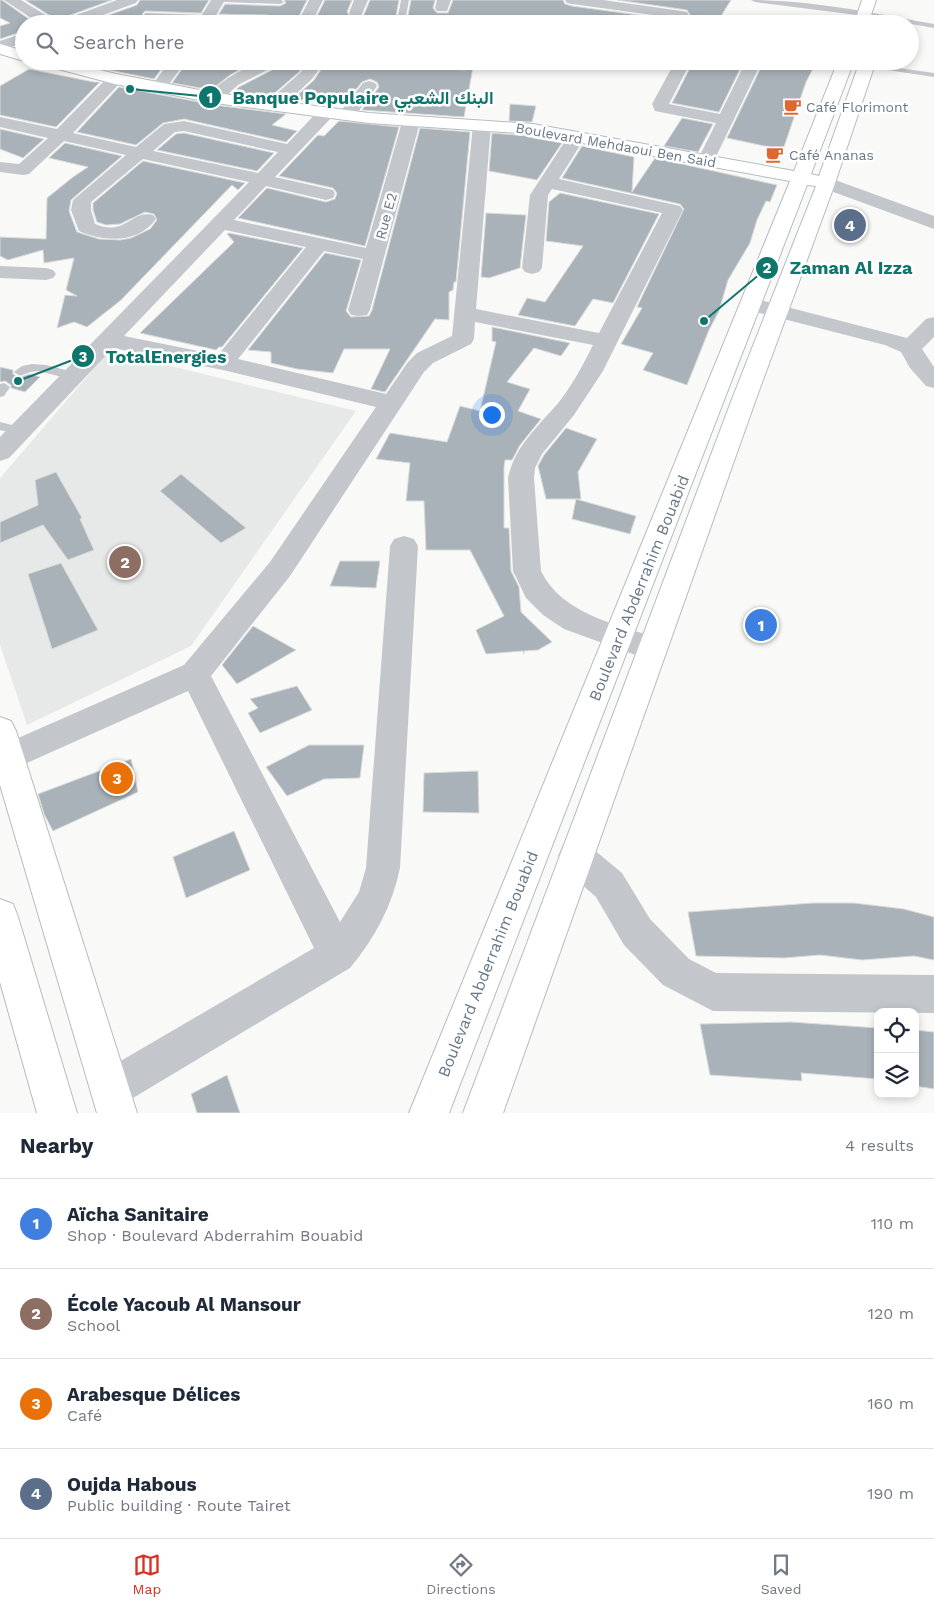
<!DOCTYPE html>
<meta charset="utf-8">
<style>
body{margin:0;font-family:"Work Sans",Vazirmatn,sans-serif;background:#f6f6f7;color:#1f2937}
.controls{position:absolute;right:15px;bottom:15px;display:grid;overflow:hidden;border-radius:10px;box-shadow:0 2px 8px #0003}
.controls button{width:45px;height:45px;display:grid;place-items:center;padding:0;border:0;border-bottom:1px solid #e0e1e3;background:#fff;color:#1f2937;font:25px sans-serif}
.you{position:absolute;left:491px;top:414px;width:18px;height:18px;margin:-12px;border:4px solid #fff;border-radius:50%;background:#1a73e8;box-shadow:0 0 0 8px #1a73e833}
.badge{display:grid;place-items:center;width:32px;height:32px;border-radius:50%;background:#d93025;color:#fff;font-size:16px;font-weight:700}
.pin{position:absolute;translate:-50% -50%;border:2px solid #fff;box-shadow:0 1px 5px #0006}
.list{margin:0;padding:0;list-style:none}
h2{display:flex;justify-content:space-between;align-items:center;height:65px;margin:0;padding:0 20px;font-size:21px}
h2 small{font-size:16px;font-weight:400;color:#747a83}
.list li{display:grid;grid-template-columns:32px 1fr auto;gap:15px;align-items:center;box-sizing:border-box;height:90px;padding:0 20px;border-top:1px solid #e0e1e3}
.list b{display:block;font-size:19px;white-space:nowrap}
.list p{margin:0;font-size:16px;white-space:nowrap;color:#747a83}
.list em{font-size:16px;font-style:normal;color:#747a83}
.icon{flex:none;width:28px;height:28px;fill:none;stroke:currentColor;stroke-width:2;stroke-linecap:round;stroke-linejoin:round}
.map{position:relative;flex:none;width:934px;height:1113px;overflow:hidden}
.search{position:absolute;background:#fff;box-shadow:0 2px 8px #0003;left:15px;right:15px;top:15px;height:55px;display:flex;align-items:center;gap:12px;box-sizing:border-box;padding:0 18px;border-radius:28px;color:#747a83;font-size:19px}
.sheet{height:425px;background:#fff}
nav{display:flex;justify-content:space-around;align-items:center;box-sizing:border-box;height:70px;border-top:1px solid #e0e1e3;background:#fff;font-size:14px;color:#747a83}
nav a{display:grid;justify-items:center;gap:2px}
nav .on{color:#d93025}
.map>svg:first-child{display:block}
</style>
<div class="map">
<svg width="934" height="1113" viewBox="0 0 934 1113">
<rect width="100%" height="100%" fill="#f9faf8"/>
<polygon fill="#e7e9e9" points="109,351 356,411 191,646 27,725 0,645 0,478"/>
<g fill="#a9b2b9" stroke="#dbdcda">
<polygon points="0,0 2,0 36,24 24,24 24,31 0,39 0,26 10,23 0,18"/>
<polygon points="25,0 112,0 57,20"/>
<polygon points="140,0 209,0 201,13 145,11 142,14 148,19 196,20 194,24 84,24 137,5"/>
<polygon points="284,0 307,0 295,24 213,24 215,21 268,23 273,18 267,15 219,14 225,4 280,6 286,3"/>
<polygon points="325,0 352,0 347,12 351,18 363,17 370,0 399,0 395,21 398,24 313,24"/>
<polygon points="411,0 435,0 433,8 437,13 448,13 453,0 563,0 565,4 572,6 682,21 687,20 691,16 687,10 617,0 731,0 716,24 404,24 407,21"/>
<polygon points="102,61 167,61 154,79 99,68"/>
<polygon points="188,61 255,61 230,75 211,90 172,83"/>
<polygon points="283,61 306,61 299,72 269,98 232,93 239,87 280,66"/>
<polygon points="327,61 414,63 423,68 465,70 473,67 464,117 362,110 379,87 377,82 370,79 362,82 344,104 305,98 299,102 291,101 314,80"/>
<polygon points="690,61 744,61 719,112 672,103 689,70"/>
<polygon points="764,61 817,61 806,82 783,150 727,138"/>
<polygon points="29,69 94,82 100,82 56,127 0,115 0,86"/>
<polygon points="119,87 215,105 286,114 272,125 297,131 286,142 184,119 163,123 136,145 77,132"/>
<polygon points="510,104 536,106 532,122 509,121"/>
<polygon points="682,118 713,124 698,152 664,146"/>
<polygon points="339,121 399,127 365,246 238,218 267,188 326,202 335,199 337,193 333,188 279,176 318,135 324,136"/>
<polygon points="420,128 470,132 456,282 454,282 453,290 449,292 449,320 435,319 385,392 371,389 390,349 344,349 333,373 297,369 271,363 271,352 248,350 325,253 361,260 346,311 351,317 369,316 372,310"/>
<polygon points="0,129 44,139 23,158 0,149"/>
<polygon points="184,133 274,153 257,171 157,150 176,134"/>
<polygon points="492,133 529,136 528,137 562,143 537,180 489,171"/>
<polygon points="65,143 122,156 71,200 69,211 77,232 99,239 120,240 131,238 150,229 157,220 154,214 145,212 120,224 106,225 97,222 93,210 93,203 143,161 245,183 238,190 232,185 121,300 87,327 74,322 57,328 65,295 77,296 66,290 74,258 44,263 43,250 8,260 0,256 0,237 46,239 47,198 73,177 88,167 49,158"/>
<polygon points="582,146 634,157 632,192 655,158 777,185 770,202 766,201 757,220 750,243 728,280 719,311 709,330 687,385 643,370 653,353 621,344 642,308 637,307 684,209 680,204 562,178"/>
<polygon points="560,193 659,214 613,303 593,299 575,326 518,315 527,298 545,302 583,246 546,241 549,202"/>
<polygon points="486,213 526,215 520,268 489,278 481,277"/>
<polygon points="229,233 303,248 222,347 219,347 216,350 140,333 234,242 227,234"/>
<polygon points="492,327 570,343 561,356 534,348 507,382 530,389 518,411 541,419 520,445 512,460 505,460 504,467 504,528 509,528 511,571 519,587 521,612 552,642 538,650 524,651 524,654 523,651 486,654 476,630 504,616 470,550 426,550 424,501 406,501 410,463 376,459 390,433 447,442 460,406 480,411 496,342 492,341"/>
<polygon points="0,367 13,370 13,374 19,378 29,374 40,377 25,392 11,388 11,385 5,381 0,382"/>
<polygon points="566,428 597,439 578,472 581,499 546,499 538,466 544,455"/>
<polygon points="56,472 82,518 80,519 94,550 68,560 43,525 0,543 0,522 38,505 35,480"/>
<polygon points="181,474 246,528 221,543 160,491"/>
<polygon points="576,499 636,516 630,534 572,519"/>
<polygon points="340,561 380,561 376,588 330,586"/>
<polygon points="61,563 98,630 52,649 28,574"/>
<polygon points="253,626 296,650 237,684 222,665"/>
<polygon points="297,686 312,710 260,733 248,713 258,708 250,699"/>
<polygon points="309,745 364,745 360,778 324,779 287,796 266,767"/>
<polygon points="131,759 138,792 53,831 44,814 38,794"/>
<polygon points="478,771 479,813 423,812 424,773"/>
<polygon points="234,831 250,870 186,898 173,857"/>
<polygon points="813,903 854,903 904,909 934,917 934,960 914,956 862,960 820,955 784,958 696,956 688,912"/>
<polygon points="791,1022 878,1028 878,1079 801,1073 802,1081 710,1075 700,1024"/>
<polygon points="915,1030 934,1032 934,1089 915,1086"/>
<polygon points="227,1075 240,1113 197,1113 191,1094"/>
</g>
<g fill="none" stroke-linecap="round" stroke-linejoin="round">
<defs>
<g id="secondary">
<polygon points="862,0 876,0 868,24 854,24"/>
<polygon points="0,44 24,51 24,61 0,54"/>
<polygon points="37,61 64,61 116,74 215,93 369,113 533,124 794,171 838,61 854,61 811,174 819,176 860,61 876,61 833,189 756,399 503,1113 463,1113 732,399 816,186 807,185 449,1113 409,1113 790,181 533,134 369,123 215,103 115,84 39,64"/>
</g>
<g id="primary">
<polygon points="0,717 11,721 16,731 137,1113 97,1113 0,785"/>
<polygon points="0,899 13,904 18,917 77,1113 37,1113 0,982"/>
</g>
</defs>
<use href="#secondary" stroke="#b6bbc0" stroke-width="2"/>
<use href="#primary" stroke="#b7bbbf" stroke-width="2"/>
<g fill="#c3c7cb" fill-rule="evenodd">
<polygon points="221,0 281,0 284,2 280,4 225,2"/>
<polygon points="401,0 409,0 405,21 401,23 397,21"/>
<path d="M751,0C812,0 874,13 934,24V28L865,16L755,2Z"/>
<polygon points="145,13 267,17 271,19 267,21 148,17 144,15"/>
<polygon points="864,63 934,73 934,77 867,67 863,65"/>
<polygon points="32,364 46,365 77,373 79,376 73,380 39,371 30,372 20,376 14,372 22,366"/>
<polygon points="4,383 10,387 4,396 0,397 0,384"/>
<polygon points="0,422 24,428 26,431 20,435 0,430"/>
</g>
<g fill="#c3c7cb" fill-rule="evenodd">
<polygon points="4,0 21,0 57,22 117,0 138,0 136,3 78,24 40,24"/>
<polygon points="211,0 225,0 211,24 196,24"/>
<polygon points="309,0 323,0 311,24 297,24"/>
<polygon points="354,0 368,0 361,16 351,16 349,13"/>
<polygon points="437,0 451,0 447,11 437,11 435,8"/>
<polygon points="565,0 603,0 682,11 687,12 689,15 687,18 682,19 572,4 567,3"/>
<polygon points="24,33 24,42 0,51 0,41"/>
<polygon points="170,61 186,61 164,91 152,91 150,88"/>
<path d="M260,61H281L279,64L238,85L221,101H209L207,98C220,79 241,71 260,61Z"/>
<polygon points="309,61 325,61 312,79 279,110 267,110 265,106 267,102 300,73"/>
<polygon points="415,61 480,61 478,64 465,68 423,66 417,64"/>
<polygon points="672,61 688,61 687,69 669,104 720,114 746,61 762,61 712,165 706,166 700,165 697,161 716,123 655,111 652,104 671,69"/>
<path d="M115,74L121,76L123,79L121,82L73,133L136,147L164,124L184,121L287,144L320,109H332L334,113L332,117L275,177L333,190L335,194L333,198L326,200L266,186L234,220L366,248L402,122L405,118H417L420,122L370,310L367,315L359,316L351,315L348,310L363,259L324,251L238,359L386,394L408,362L417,353L452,336L473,125L476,121L482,120L488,121L491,125L476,309L599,333L662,213L552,189L548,195L542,268L539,272L532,274L525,272L522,268L530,195L571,132L577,131L583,132L586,136L559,179L680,206L683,210L603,371L574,415L542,454L535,468L534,478L541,571C562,615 620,625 663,640L667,649L663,658L652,661L564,629L543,615L526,598L513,571L508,478C515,445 539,426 559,402C573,384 583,365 593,345L475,322L474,339L471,344L433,363L424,372L290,576L211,676L340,922L359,892L366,868L390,546L394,539L404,536L414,539L418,546L400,868C392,906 375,938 350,968L123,1104L109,1110L95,1104L89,1090L95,1076L314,948L188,691L9,771L0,768V746L184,665L270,562L376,407L223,370L113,348L9,458L0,461V437L249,182L143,159L91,202V210L95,224C126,237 131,209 153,215L156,219C138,244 104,242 79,231L71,210L73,200L126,155L64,141L29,174L23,175L0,172V162L19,164L48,138L0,127V117L57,129L109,76ZM184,131L278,152L258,173L153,151L175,132ZM225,230L306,247L218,355L124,336Z"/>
<polygon points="369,81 375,83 377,86 375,89 352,120 340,120 338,116 340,112 363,83"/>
<polygon points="827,177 934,216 934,229 820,187 818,183 820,179"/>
<polygon points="0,266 46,268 53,270 56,274 53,278 46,280 0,278"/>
<polygon points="752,298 907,338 926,319 934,317 934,337 922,349 934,367 934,388 926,386 910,368 901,352 885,345 744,309 741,304 744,299"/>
<polygon points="575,839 587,844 622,873 650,919 689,959 716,973 934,975 934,1013 713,1011 663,985 624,945 596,897 563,868 558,856 563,844"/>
</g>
<use href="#secondary" fill="#fff" fill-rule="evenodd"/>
<use href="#primary" fill="#fff" fill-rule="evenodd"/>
</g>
<defs>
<symbol id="cafe-bare" viewBox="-9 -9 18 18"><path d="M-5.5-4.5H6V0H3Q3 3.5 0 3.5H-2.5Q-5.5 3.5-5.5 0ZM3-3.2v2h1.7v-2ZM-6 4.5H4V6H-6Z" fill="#e16730" stroke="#fff" stroke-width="2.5" paint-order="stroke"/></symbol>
</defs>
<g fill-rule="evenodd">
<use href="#cafe-bare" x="780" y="94" width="25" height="25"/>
<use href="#cafe-bare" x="762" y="142" width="25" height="25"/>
</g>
<g text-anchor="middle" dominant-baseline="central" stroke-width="5" stroke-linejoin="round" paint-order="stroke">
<g font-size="14" fill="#697888" stroke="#fff" text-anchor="start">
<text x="806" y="107">Café Florimont</text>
<text x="789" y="155">Café Ananas</text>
</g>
<g font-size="14" fill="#697888" stroke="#fff">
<text transform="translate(616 145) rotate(10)">Boulevard Mehdaoui Ben Said</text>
<text transform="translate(386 216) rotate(-75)">Rue E2</text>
</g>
<g font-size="16" fill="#697888" stroke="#fff">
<text transform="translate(639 588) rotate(-68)">Boulevard Abderrahim Bouabid</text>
<text transform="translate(488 964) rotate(-68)">Boulevard Abderrahim Bouabid</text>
</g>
</g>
<path fill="none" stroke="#0f766e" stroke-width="2" d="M130 89L210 97M704 321L767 268M18 381L83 356"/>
<g fill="#0f766e" stroke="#fff" stroke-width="2">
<circle cx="130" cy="89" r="5"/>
<circle cx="704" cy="321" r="5"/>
<circle cx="18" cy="381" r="5"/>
<circle cx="210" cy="97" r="12"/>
<circle cx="767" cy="268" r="12"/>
<circle cx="83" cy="356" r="12"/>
</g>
<g font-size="15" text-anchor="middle" font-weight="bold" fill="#fff">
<text x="210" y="103">1</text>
<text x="767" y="273">2</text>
<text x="83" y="362">3</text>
</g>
<g font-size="18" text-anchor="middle" font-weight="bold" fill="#0f766e" stroke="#fff" stroke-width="5" stroke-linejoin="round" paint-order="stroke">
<text x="363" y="104">Banque Populaire البنك الشعبي</text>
<text x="851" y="274">Zaman Al Izza</text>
<text x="166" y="363">TotalEnergies</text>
</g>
</svg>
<div class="controls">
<button><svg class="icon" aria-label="locate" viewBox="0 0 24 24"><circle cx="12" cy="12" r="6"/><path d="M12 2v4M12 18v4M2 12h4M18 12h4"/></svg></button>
<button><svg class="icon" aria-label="layers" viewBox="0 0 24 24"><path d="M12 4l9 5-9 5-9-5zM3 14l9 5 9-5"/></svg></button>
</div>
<div class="you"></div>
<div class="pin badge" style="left:761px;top:625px;background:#3f7fe0">1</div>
<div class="pin badge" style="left:125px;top:562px;background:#8d6e63">2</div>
<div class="pin badge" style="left:117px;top:778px;background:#e8710a">3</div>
<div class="pin badge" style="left:850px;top:225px;background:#5c6f8a">4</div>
<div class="search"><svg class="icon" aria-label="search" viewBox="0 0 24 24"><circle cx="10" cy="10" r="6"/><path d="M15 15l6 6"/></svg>Search here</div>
</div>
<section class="sheet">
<h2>Nearby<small>4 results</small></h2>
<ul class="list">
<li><span class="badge" style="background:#3f7fe0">1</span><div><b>Aïcha Sanitaire</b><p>Shop · Boulevard Abderrahim Bouabid</p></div><em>110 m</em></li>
<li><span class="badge" style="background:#8d6e63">2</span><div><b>École Yacoub Al Mansour</b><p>School</p></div><em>120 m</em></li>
<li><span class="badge" style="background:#e8710a">3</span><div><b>Arabesque Délices</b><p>Café</p></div><em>160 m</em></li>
<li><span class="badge" style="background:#5c6f8a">4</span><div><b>Oujda Habous</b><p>Public building · Route Tairet</p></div><em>190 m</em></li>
</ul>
</section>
<nav>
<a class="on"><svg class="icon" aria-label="map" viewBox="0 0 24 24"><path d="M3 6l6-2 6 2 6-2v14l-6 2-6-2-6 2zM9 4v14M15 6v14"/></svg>Map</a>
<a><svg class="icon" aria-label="directions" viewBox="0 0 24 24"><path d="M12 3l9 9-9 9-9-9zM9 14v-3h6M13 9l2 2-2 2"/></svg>Directions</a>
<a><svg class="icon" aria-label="saved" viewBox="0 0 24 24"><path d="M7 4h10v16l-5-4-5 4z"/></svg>Saved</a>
</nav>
